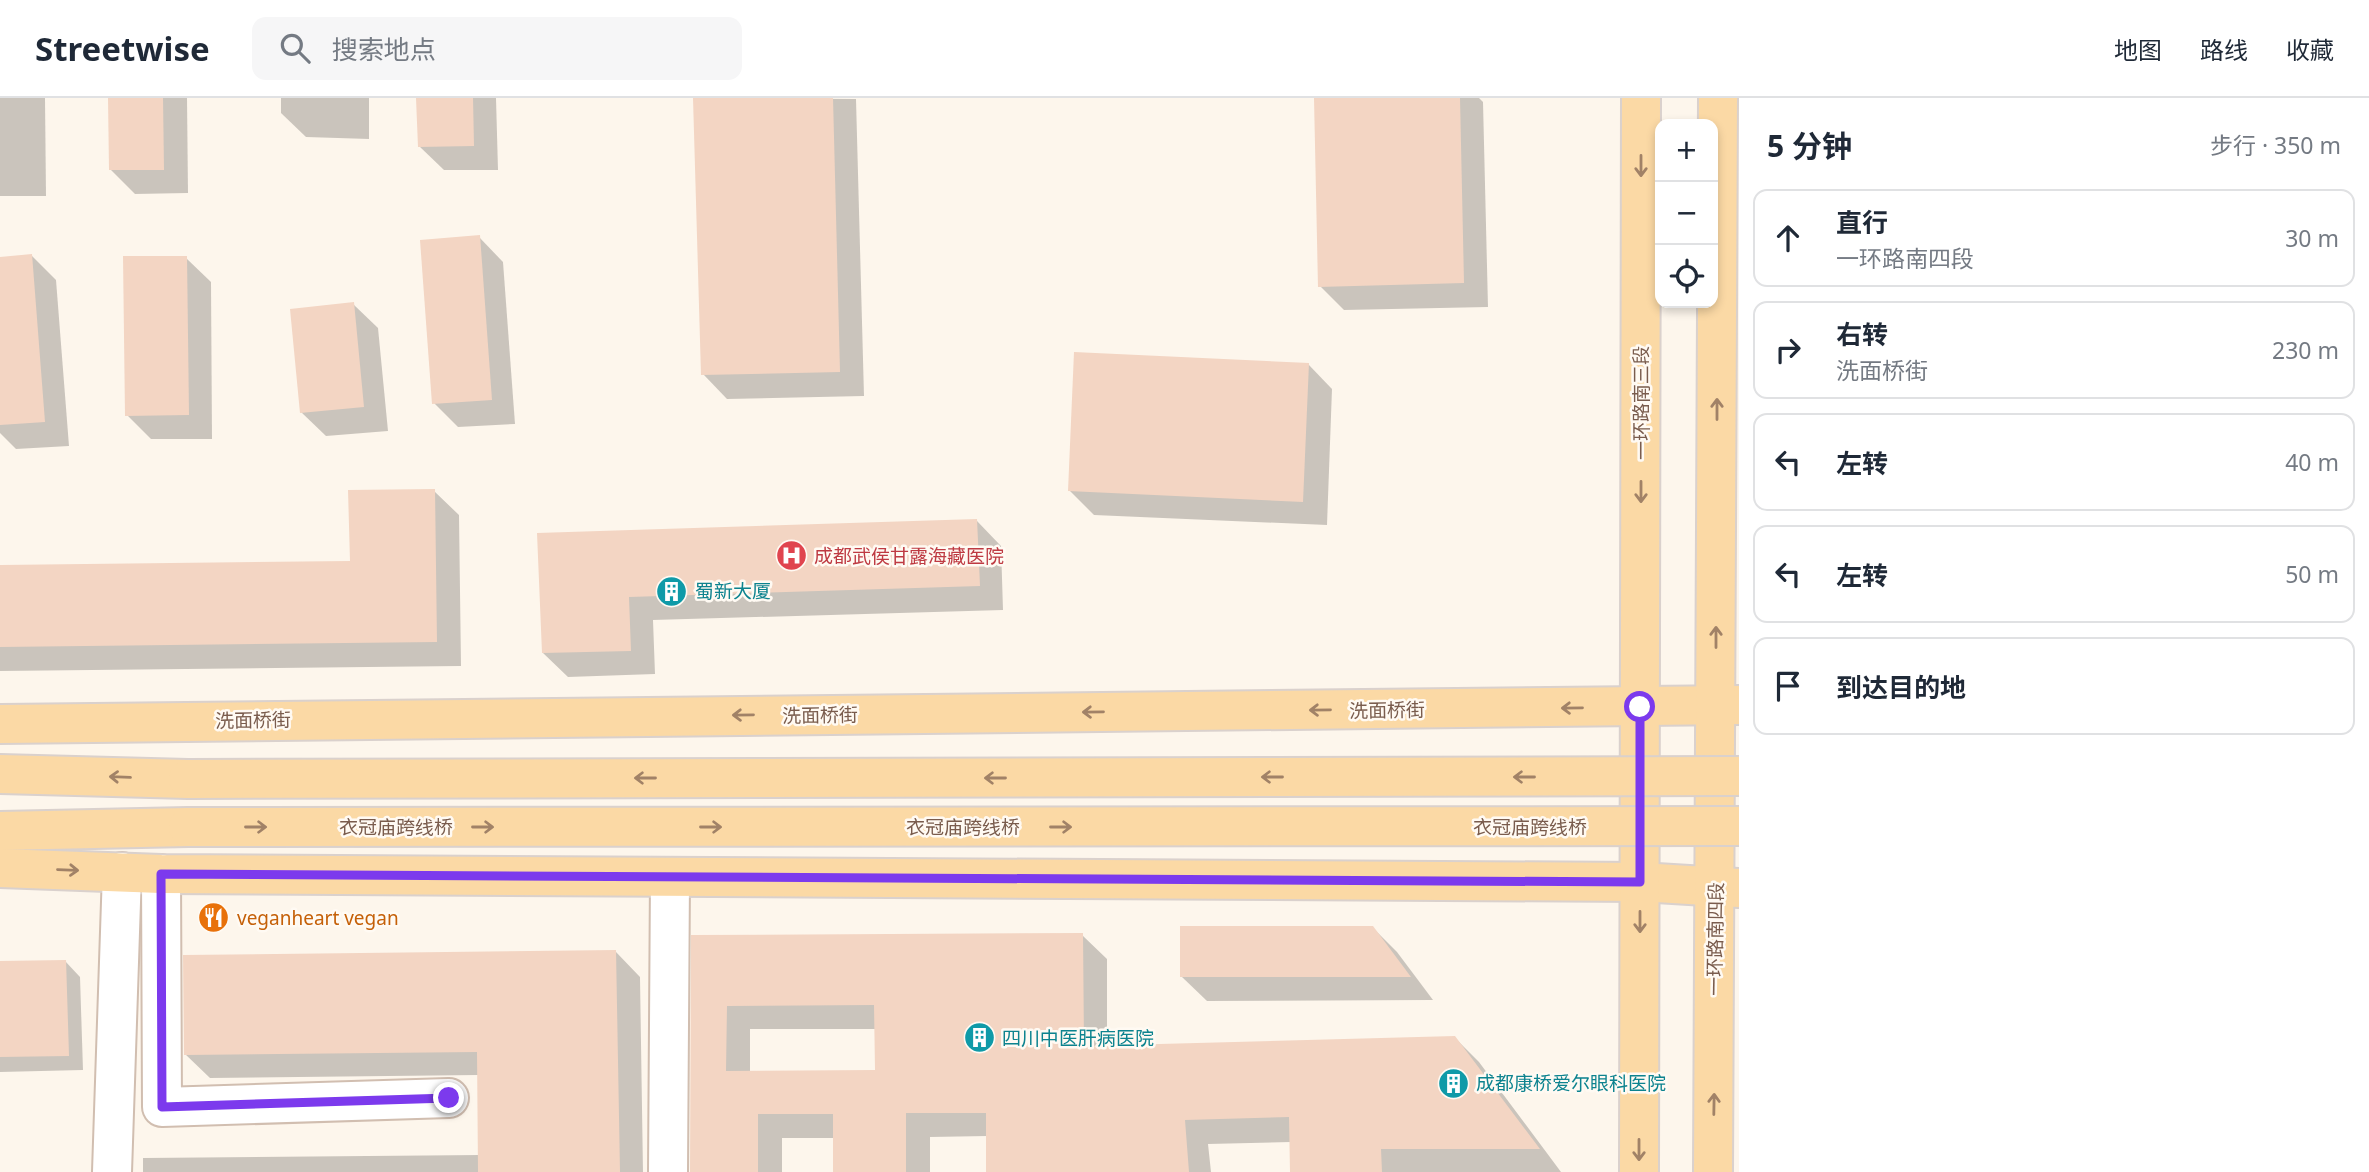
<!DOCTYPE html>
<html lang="zh">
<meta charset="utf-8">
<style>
body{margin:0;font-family:"Noto Sans","Noto Sans SC",sans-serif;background:#f6f6f7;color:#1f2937}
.controls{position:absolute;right:21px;top:21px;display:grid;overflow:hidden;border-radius:14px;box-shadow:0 4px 10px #0003}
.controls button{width:63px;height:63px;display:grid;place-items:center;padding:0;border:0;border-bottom:2px solid #e0e1e3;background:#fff;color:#1f2937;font:35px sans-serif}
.stop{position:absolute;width:21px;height:21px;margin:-16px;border:5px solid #7c3aed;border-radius:50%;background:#fff}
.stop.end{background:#7c3aed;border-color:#fff;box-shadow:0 2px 7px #0008}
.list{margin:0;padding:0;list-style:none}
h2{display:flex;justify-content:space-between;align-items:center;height:91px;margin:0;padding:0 28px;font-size:30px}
h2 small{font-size:23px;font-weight:400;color:#747a83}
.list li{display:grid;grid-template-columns:46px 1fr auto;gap:21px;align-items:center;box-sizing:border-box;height:98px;margin:0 14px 14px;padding:0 14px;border:2px solid #e0e1e3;border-radius:14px}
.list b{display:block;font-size:26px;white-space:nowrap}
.list p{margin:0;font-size:23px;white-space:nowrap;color:#747a83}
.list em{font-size:23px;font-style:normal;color:#747a83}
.icon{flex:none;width:38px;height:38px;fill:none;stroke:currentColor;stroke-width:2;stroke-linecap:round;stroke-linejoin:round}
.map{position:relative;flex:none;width:1739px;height:1074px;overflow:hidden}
header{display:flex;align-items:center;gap:42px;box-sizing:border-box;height:98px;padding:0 35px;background:#fff;border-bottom:2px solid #e0e1e3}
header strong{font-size:33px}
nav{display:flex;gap:38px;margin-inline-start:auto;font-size:24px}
.search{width:490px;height:63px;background:#f6f6f7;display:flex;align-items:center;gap:18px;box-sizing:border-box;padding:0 24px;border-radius:14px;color:#747a83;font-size:26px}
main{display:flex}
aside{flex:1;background:#fff}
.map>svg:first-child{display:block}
</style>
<header>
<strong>Streetwise</strong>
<div class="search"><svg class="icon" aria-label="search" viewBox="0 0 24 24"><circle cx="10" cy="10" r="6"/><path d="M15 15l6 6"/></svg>搜索地点</div>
<nav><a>地图</a><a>路线</a><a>收藏</a></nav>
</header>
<main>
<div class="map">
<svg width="1739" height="1074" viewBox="0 0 1739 1074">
<rect width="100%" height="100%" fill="#fdf6ec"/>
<g fill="#0003" fill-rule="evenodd">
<polygon points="0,0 45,0 46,98 0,98"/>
<polygon points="109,0 187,0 188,95 135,96 111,72"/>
<polygon points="281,0 369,0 369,41 306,39 281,15"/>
<polygon points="418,0 496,0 498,72 444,72 419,48"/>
<polygon points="695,0 856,1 864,298 727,301 703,276"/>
<polygon points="1315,0 1479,0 1483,4 1488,209 1344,212 1320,188"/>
<polygon points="479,139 503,164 515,326 458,329 434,305"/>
<polygon points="32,158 56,182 69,348 16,351 0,335 0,160"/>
<polygon points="186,160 211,184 212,341 151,341 127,317"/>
<polygon points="353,206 378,230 388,333 326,338 301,314"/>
<polygon points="1308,266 1332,291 1327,427 1094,417 1069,392"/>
<polygon points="434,393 459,417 461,568 0,573 0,469 352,465"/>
<polygon points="977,423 1001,448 1003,512 653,522 655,576 568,579 543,555 539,437"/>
<polygon points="1373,830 1397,854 1433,902 1207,903 1182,879"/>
<path d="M1082,837L1107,861V949L1455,940L1479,964L1561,1074H1292L1291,1044L1208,1046L1211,1074H988V1038L930,1039V1074H835V1040H782V1074H692L693,839ZM750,931H876L877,974L750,975Z"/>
<polygon points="616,854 640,879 643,1074 143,1074 143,1060 480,1057 479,977 210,980 185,956"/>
<polygon points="65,863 80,879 83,972 0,974 0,865"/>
</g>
<g fill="#f3d5c3" fill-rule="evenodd">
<polygon points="108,0 163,0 164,72 109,72"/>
<polygon points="416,0 473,0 474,48 418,49"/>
<polygon points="693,0 833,0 840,274 701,277"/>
<polygon points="1314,0 1460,0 1464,185 1318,189"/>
<polygon points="480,137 492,302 432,306 420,142"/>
<polygon points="32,156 45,324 0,327 0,159"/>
<polygon points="123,158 187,158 189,317 125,318"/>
<polygon points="354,204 364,309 300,315 290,211"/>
<polygon points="1074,254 1309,265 1303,404 1068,393"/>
<polygon points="435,391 437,544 0,549 0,467 350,463 348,392"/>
<polygon points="977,421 980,488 629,499 631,553 542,555 537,435"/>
<polygon points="1180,828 1373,828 1411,879 1180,879"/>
<path d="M1083,835L1084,948L1455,938L1540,1051H1381L1382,1074H1290L1289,1019L1185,1022L1189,1074H986V1015H906V1074H833V1016H758V1074H690L691,837ZM874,907L875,972L726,973L727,908Z"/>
<polygon points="616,852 620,1074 478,1074 477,954 184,957 183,857"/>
<polygon points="66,862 69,958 0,959 0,863"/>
</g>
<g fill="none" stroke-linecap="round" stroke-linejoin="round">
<defs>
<g id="minor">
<polyline points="161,776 162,1009 449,1000"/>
<polyline points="112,1074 122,774"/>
<polyline points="668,1074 670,779"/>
</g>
<g id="primary">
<polyline points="0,626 1739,607"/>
<polyline points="0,676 188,681"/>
<polyline points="0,733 188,729"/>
<polyline points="0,770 161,776 1640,784 1739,790"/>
<polyline points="1639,1074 1641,0"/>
<polyline points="1713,1074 1718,0"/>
</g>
</defs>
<use href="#minor" stroke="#d1beb0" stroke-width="42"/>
<use href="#primary" stroke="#dad1cd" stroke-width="42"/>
<use href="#minor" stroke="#fff" stroke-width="38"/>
<use href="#primary" stroke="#fbd9a5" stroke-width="38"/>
<defs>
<g id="primary-bridge">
<polyline points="188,681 1739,678"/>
<polyline points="188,729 1739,728"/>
</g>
</defs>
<use href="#primary-bridge" stroke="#dad1cd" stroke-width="42" stroke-linecap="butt"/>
<use href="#primary-bridge" stroke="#fbd9a5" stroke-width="38"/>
</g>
<defs><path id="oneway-shaft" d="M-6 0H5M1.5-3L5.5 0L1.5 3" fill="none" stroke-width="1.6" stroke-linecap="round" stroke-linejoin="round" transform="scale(1.75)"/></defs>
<g stroke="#a18267">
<use href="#oneway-shaft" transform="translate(1641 68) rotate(90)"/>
<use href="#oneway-shaft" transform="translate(1717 311) rotate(-90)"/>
<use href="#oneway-shaft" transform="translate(1641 394) rotate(90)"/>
<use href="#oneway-shaft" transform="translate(1716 539) rotate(-90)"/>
<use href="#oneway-shaft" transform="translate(1572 610) rotate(179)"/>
<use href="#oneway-shaft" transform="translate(1320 612) rotate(179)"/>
<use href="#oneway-shaft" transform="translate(1093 614) rotate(179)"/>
<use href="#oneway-shaft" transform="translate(743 617) rotate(179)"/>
<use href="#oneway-shaft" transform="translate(120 679) rotate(-178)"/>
<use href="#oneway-shaft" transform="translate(1272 679) rotate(180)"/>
<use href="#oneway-shaft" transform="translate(1524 679) rotate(180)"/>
<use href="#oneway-shaft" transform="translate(645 680) rotate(180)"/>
<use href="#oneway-shaft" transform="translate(995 680) rotate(180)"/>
<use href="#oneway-shaft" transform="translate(256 729)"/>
<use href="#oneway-shaft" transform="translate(483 729)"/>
<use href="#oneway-shaft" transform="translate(711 729)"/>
<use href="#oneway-shaft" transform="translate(1061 729)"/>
<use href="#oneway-shaft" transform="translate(68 772) rotate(2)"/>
<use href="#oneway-shaft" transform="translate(1640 824) rotate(90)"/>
<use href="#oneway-shaft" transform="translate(1714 1006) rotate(-89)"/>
<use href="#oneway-shaft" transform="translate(1639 1052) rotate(90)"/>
</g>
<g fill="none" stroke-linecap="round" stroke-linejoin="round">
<polyline stroke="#7c3aed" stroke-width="9" points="449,1000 162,1009 161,776 1640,784 1640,609"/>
</g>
<defs>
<symbol id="hospital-disc" viewBox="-11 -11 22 22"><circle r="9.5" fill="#e0444e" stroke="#fffaf3"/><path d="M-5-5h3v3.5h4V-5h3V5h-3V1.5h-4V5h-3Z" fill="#fff"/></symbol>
<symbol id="building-disc" viewBox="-11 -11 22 22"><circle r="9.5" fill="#0f9aa8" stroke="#fffaf3"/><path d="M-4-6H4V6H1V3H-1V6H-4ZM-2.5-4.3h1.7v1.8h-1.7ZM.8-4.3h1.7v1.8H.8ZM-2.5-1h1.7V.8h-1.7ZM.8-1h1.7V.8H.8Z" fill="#fff"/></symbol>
<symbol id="restaurant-disc" viewBox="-11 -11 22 22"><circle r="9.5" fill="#e8710a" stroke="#fffaf3"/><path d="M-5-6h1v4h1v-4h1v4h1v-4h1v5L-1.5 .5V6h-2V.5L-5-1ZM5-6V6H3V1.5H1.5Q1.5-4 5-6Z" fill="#fff"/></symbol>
</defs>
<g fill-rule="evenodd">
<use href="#hospital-disc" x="774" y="440" width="35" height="35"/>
<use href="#building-disc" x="654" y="476" width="35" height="35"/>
<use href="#restaurant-disc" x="196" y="802" width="35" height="35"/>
<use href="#building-disc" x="962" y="922" width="35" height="35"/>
<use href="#building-disc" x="1436" y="968" width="35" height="35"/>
</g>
<g text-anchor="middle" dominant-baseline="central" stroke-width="5" stroke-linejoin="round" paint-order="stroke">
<g font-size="19" fill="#7a5c4d" stroke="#fffaf3">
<text transform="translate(1641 305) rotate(-90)">一环路南三段</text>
<text transform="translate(1387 612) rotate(-1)">洗面桥街</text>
<text transform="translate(820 617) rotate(-1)">洗面桥街</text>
<text transform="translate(253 622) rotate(-1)">洗面桥街</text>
<text x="396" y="729">衣冠庙跨线桥</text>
<text x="963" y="729">衣冠庙跨线桥</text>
<text x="1530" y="729">衣冠庙跨线桥</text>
<text transform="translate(1715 841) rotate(-89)">一环路南四段</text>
</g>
<g font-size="19" fill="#be3a42" stroke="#fffaf3" text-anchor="start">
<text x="814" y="458">成都武侯甘露海藏医院</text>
</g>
<g font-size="19" fill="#0d838f" stroke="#fffaf3" text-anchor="start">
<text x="695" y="493">蜀新大厦</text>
<text x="1002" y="940">四川中医肝病医院</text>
<text x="1476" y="985">成都康桥爱尔眼科医院</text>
</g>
<g font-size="19" fill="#c56008" stroke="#fffaf3" text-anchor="start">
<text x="237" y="820">veganheart vegan</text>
</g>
</g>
</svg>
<div class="controls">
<button>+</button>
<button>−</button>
<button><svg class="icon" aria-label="locate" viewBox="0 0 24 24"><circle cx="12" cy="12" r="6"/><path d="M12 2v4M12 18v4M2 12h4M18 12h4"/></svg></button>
</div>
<div class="stop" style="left:1640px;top:609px"></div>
<div class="stop end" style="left:449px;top:1000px"></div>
</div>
<aside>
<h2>5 分钟<small>步行 · 350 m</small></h2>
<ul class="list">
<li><svg class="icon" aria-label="ahead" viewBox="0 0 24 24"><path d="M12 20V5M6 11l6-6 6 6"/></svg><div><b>直行</b><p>一环路南四段</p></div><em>30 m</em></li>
<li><svg class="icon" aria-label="right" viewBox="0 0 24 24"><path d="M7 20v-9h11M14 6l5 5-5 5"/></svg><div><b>右转</b><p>洗面桥街</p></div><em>230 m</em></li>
<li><svg class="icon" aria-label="left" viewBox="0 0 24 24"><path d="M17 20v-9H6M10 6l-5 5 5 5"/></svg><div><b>左转</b></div><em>40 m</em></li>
<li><svg class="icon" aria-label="left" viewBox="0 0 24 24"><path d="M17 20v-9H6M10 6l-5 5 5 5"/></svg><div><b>左转</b></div><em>50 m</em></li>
<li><svg class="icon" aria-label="arrive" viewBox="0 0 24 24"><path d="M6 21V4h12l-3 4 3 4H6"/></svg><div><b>到达目的地</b></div></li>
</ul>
</aside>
</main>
